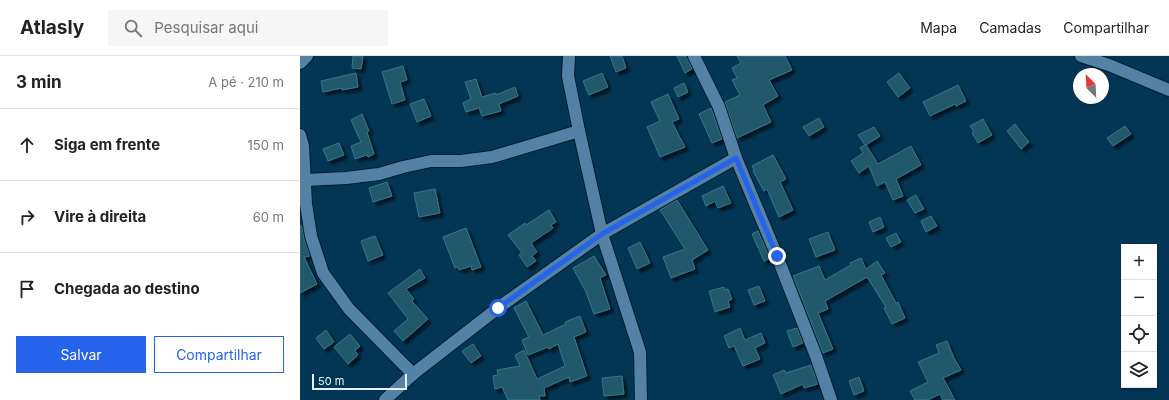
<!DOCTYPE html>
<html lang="pt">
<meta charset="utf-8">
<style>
body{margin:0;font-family:Inter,sans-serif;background:#f6f6f6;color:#222}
.controls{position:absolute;right:12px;bottom:12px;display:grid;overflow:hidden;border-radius:0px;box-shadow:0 1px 3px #0004}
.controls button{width:36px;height:36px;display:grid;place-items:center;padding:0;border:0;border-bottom:1px solid #e0e0e0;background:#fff;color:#222;font:20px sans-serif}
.compass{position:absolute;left:773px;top:12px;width:36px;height:36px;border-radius:50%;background:#fff;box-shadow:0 1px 3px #0004;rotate:336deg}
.scale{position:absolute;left:12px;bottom:10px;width:95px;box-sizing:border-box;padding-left:4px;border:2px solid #e4f3ff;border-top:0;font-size:11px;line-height:14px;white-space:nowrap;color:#e4f3ff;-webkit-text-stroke:3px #033655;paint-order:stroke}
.stop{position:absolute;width:12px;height:12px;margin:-9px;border:3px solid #2563eb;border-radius:50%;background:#fff}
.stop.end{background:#2563eb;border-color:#fff;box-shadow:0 1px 4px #0008}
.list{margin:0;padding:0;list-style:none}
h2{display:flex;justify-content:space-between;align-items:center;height:52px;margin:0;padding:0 16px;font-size:17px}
h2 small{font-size:13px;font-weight:400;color:#767676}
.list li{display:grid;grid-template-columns:26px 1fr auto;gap:12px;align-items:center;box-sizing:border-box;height:72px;padding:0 16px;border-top:1px solid #e0e0e0}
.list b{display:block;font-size:15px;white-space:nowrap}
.list em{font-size:13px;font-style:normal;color:#767676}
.actions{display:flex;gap:8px;padding:12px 16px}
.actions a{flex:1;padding:9px 0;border:1px solid #2563eb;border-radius:0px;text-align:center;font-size:14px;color:#2563eb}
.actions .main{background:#2563eb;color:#fff}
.icon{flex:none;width:22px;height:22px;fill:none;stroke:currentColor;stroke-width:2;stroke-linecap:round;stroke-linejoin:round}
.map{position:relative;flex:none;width:869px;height:344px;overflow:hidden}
header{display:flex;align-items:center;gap:24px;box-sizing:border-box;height:56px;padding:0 20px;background:#fff;border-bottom:1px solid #e0e0e0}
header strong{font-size:19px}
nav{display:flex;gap:22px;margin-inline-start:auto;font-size:14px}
.search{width:280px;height:36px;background:#f6f6f6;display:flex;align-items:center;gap:10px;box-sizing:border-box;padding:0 14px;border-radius:0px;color:#767676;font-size:15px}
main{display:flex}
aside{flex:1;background:#fff}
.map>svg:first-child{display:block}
</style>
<header>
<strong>Atlasly</strong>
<div class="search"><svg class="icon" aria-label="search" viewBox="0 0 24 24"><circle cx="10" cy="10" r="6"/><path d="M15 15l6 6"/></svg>Pesquisar aqui</div>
<nav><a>Mapa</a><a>Camadas</a><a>Compartilhar</a></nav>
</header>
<main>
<aside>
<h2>3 min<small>A pé · 210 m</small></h2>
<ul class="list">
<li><svg class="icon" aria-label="ahead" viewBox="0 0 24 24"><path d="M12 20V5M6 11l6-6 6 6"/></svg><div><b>Siga em frente</b></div><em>150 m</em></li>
<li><svg class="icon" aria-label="right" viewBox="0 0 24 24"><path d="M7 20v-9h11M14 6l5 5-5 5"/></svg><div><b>Vire à direita</b></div><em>60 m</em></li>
<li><svg class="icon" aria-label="arrive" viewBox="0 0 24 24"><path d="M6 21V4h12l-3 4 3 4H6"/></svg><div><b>Chegada ao destino</b></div></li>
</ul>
<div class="actions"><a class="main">Salvar</a><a>Compartilhar</a></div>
</aside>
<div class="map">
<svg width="869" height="344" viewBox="0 0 869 344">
<defs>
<filter id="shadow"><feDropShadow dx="3.5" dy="3.5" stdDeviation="1" flood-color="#0009"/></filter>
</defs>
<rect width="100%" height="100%" fill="#033655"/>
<g fill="#20596c" stroke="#35778e" filter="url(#shadow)">
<polygon points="53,0 63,0 61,13 52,12"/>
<polygon points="310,0 322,0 326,12 316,16"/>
<polygon points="377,0 387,0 392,13 385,17"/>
<polygon points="437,0 485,0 492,14 469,24 478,40 463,49 471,66 437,82 425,46 440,39 432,24 437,22 432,12 441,7"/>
<polygon points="103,10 107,24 100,26 105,44 92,48 82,16"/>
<polygon points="56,17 58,31 42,34 42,32 23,36 21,25"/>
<polygon points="302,17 308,31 289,39 283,25"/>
<polygon points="599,17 610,32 598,41 587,26"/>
<polygon points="176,23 182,41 196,37 196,39 215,31 218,40 199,48 201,55 182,60 179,52 166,56 163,47 171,43 165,26"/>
<polygon points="384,27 388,36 378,41 374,32"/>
<polygon points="658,29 666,45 656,50 655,48 630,60 623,46"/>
<polygon points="368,38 379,63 372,66 385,91 360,101 347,71 360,65 351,46"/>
<polygon points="124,43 131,60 117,66 110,48"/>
<polygon points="411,52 422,83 412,87 399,58"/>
<polygon points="62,58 69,75 67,76 74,98 68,101 67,99 55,103 51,90 61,86 51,64"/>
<polygon points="519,62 524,71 509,80 503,71"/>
<polygon points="683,63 692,79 678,87 672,77 674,76 670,70"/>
<polygon points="715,68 729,86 721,93 707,75"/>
<polygon points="825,70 831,78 813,90 807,82"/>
<polygon points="574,71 580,80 566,89 578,108 611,90 621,109 596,123 603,140 593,144 585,126 577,130 569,110 559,117 551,105 563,97 560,92 565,89 558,79"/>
<polygon points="39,87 44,99 28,105 23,93"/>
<polygon points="473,99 486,123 480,126 493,154 479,161 467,133 464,135 453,115 454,114 452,110"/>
<polygon points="87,126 92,140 73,146 69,132"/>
<polygon points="423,130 431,147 418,152 415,145 406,150 402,140"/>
<polygon points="135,133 140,157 119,161 114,137"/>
<polygon points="616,139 624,153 615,157 607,144"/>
<polygon points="377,144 408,194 392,204 395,213 371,222 363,201 385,193 360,154"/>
<polygon points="249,154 256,166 251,169 253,172 231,187 237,196 232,200 236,205 227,211 219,199 222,197 208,179 225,167 226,169"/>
<polygon points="631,160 637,170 626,176 621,165"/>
<polygon points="580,161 584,171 573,176 569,166"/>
<polygon points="0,170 2,170 4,182 10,200 4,201 17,228 0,237"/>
<polygon points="166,172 181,211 172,214 171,210 159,214 158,211 155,212 143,181"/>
<polygon points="458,175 470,202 464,205 452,178"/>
<polygon points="528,176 535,194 516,201 509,183"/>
<polygon points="596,177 601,186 591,191 586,182"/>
<polygon points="75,180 83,199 68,205 61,185"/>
<polygon points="340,186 350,207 337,213 328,192"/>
<polygon points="294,200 306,219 300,222 310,253 294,258 286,236 273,212"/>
<polygon points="561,202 566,213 577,205 585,217 581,219 596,247 598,246 605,262 592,268 584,252 586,251 567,221 525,245 528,253 518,257 533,293 523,297 493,220 519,210 525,224 551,209 550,207"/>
<polygon points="120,213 125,222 106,233 114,243 112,245 128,263 103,285 94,275 108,263 88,237"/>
<polygon points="459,230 465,245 454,249 448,234"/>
<polygon points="424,231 425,234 428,233 432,243 428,245 430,251 415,256 409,235"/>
<polygon points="226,245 243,279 266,268 265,266 280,260 286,276 274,281 287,320 270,326 269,321 244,332 245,340 239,340 240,344 208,344 202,331 195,333 193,320 198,319 197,314 220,310 215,299 224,294 237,323 265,310 258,288 249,293 248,291 228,299 222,284 229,281 214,252"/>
<polygon points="440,272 445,284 461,277 465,287 455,292 460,303 443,310 434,290 429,292 424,280"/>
<polygon points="497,272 503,287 493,291 487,275"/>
<polygon points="26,274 34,286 24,293 16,282"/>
<polygon points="50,278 60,290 55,295 58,299 48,308 34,291"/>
<polygon points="647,285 654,302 661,314 643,322 655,344 643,344 640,338 628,344 615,344 610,335 628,326 618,306 639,297 636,289"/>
<polygon points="173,288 181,300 171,307 162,295"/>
<polygon points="511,309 518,328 504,332 503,328 481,338 473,319 484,314 486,317"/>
<polygon points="322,320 324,338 304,340 302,322"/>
<polygon points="559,321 564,335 554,339 549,325"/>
</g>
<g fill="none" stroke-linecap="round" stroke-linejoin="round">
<defs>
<g id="minor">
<polyline points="269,0 268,20 279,75 302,178 340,296 341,344"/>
<polyline points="394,0 419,51 436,102 477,200 516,300 531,344"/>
<polyline points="0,7 7,0"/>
<polyline points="0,79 3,90 6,148 11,180 23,217 49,253 113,318"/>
<polyline points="0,128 5,124 46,122 79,118 103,111 131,105 161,105 192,101 279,75"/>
<polyline points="85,344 113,318 198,252 302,178 436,102"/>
</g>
<polyline id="tertiary" points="781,0 809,9 869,34"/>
</defs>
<use href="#minor" stroke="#051c2d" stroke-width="14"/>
<use href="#tertiary" stroke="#051c2d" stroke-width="14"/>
<use href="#minor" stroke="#5482a6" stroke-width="12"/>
<use href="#tertiary" stroke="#5482a6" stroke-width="12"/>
</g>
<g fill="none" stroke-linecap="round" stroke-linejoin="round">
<polyline stroke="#2563eb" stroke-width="5" points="198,252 302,178 436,102 477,200"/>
</g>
</svg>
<div class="controls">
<button>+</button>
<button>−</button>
<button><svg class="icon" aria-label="locate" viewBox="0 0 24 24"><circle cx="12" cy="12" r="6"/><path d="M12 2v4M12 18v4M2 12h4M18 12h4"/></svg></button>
<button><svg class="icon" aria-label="layers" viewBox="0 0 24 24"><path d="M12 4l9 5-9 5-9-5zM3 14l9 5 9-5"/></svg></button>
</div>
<svg class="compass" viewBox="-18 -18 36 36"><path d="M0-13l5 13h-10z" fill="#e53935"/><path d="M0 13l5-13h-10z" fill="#767676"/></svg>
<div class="scale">50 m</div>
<div class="stop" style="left:198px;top:252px"></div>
<div class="stop end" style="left:477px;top:200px"></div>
</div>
</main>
